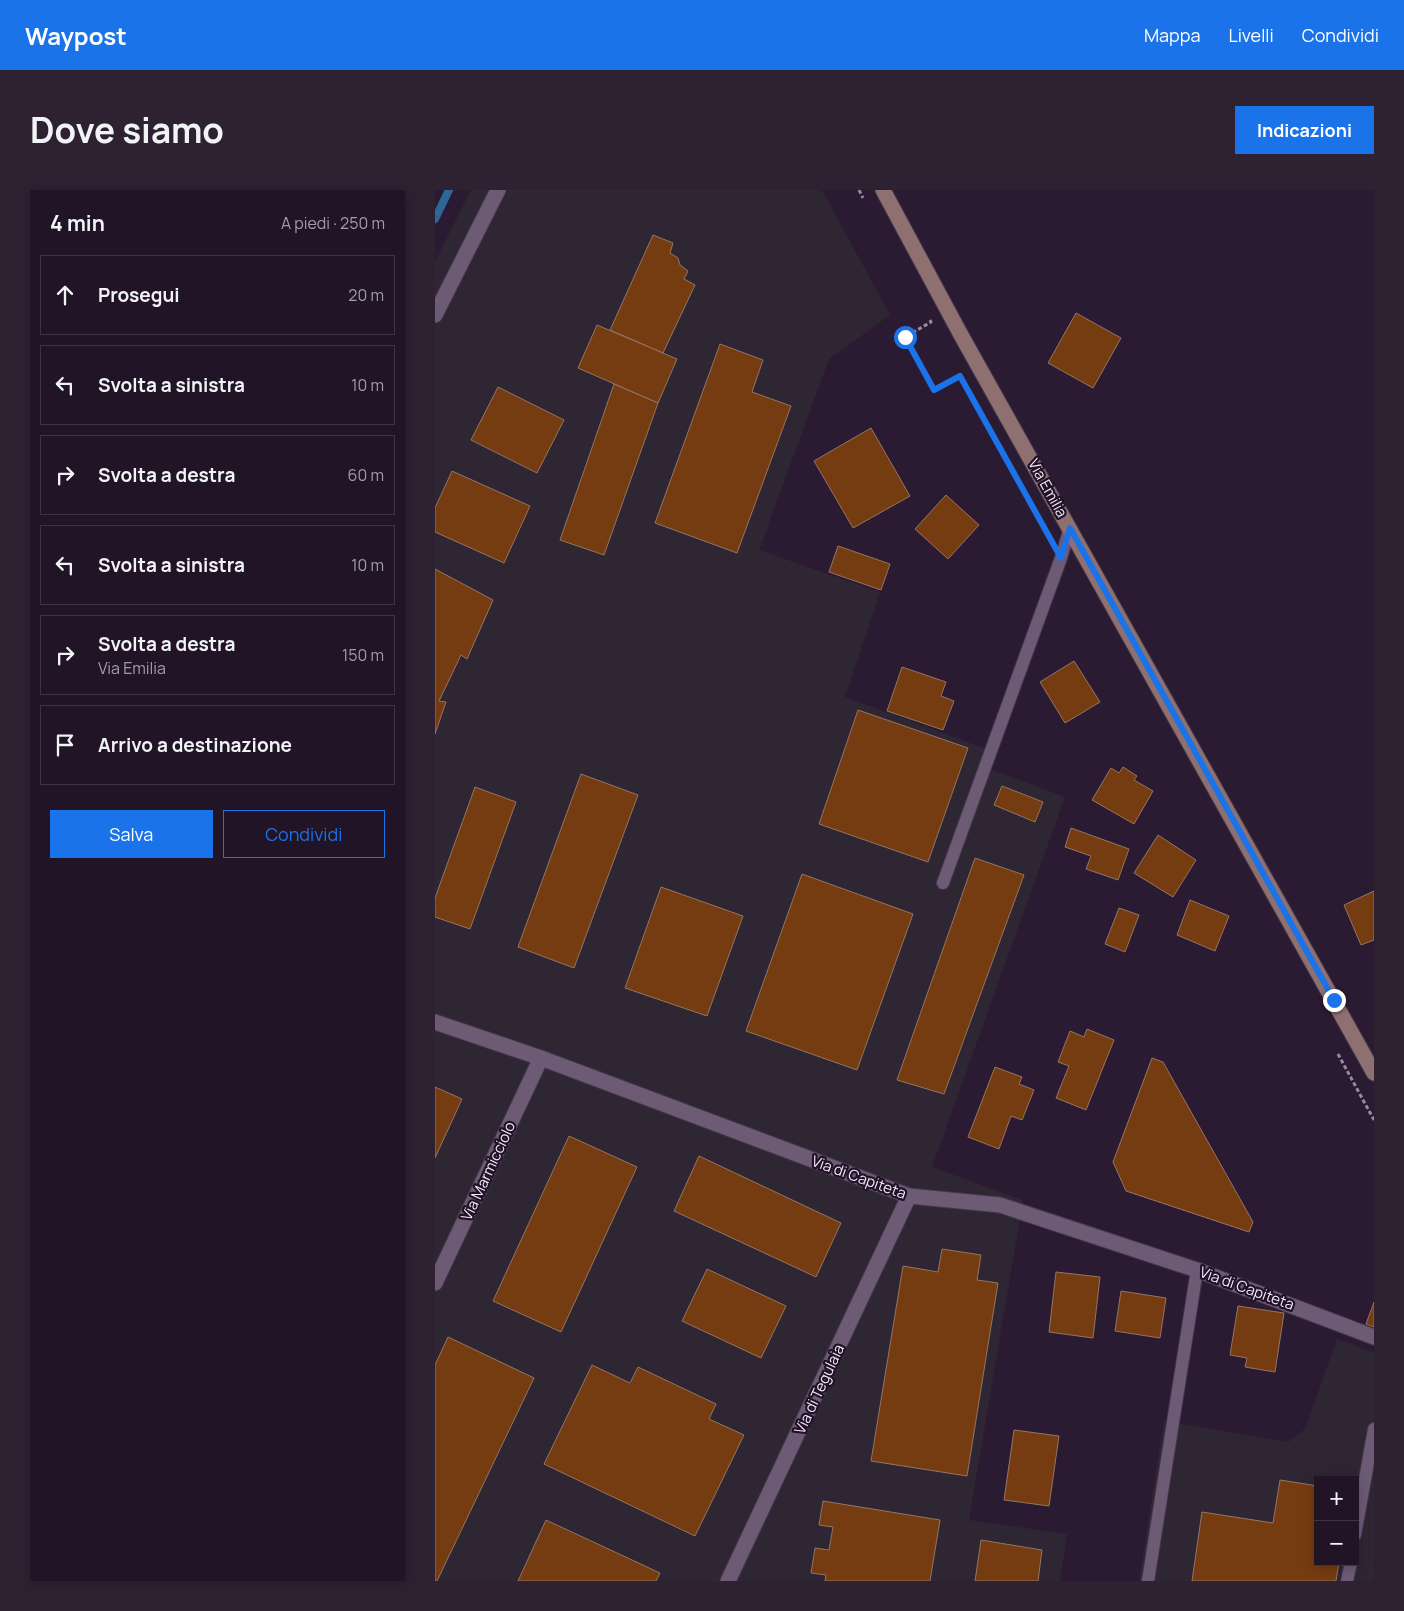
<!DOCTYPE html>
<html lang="it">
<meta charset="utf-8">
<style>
body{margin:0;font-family:Manrope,sans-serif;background:#2d2132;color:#f1f3f6}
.controls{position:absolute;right:15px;bottom:15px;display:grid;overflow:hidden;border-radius:0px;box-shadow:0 2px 12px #0003}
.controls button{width:45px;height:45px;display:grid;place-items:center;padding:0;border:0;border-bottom:1px solid #3d3343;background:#201426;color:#f1f3f6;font:25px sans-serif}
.stop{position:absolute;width:15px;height:15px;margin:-11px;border:4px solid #1a73e8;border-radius:50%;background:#fff}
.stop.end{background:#1a73e8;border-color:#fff;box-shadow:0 1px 5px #0008}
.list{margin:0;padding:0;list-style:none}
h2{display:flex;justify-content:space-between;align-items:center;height:65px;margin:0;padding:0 20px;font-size:21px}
h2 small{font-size:16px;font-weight:400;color:#a29ea7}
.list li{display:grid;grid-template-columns:32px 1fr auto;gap:15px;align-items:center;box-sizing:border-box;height:80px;margin:0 10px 10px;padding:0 10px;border:1px solid #3d3343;border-radius:0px}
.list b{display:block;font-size:19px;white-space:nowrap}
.list p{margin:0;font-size:16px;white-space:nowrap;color:#a29ea7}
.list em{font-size:16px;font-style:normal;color:#a29ea7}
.actions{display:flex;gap:10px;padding:15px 20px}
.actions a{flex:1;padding:11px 0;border:1px solid #1a73e8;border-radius:0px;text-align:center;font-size:18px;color:#1a73e8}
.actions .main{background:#1a73e8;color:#fff}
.icon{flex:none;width:28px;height:28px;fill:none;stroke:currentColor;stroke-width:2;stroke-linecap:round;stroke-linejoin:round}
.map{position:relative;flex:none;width:939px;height:1391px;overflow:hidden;border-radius:0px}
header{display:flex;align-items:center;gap:30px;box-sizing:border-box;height:70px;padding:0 25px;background:#1a73e8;color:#fff}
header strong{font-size:24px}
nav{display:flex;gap:28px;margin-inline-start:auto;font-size:18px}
.intro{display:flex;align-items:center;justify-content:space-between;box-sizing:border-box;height:120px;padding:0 30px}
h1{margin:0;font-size:35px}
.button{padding:12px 22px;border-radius:0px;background:#1a73e8;color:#fff;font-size:18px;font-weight:700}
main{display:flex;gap:30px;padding:0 30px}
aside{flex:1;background:#201426;border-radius:0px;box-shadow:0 2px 12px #0003}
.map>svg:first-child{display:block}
</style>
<header>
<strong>Waypost</strong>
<nav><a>Mappa</a><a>Livelli</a><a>Condividi</a></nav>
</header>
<div class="intro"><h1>Dove siamo</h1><a class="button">Indicazioni</a></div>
<main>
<aside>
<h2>4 min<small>A piedi · 250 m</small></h2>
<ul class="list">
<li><svg class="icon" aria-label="ahead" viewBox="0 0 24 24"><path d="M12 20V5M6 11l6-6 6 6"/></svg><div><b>Prosegui</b></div><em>20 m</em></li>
<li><svg class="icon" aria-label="left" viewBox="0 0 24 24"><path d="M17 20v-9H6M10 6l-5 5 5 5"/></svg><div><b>Svolta a sinistra</b></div><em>10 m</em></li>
<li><svg class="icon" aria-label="right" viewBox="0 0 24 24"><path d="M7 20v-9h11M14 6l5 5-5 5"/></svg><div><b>Svolta a destra</b></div><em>60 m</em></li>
<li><svg class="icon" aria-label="left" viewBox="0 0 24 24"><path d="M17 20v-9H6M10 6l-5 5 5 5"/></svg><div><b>Svolta a sinistra</b></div><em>10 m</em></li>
<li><svg class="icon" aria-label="right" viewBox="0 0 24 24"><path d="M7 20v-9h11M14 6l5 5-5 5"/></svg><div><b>Svolta a destra</b><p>Via Emilia</p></div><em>150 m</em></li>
<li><svg class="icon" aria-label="arrive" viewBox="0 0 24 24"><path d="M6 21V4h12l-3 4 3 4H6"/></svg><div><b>Arrivo a destinazione</b></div></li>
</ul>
<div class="actions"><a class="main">Salva</a><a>Condividi</a></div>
</aside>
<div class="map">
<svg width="939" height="1391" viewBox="0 0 939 1391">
<rect width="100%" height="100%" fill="#2b1b32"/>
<g fill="#2f2634" fill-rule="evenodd">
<polygon points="36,0 387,0 455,125 394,169 324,360 445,402 410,507 557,561 552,578 630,607 497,977 588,1010 534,1330 632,1344 625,1391 0,1391 0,72"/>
<path d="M902,1149L939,1163V1391H704L729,1231L853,1252L870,1239ZM883,1290H920V1372H883Z"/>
</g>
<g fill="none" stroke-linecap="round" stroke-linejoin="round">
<polyline stroke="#2d6796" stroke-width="8" points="0,29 14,0"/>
</g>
<g fill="#763c11" stroke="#947563">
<polygon points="218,45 238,53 235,63 243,68 245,75 253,81 249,89 260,95 228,163 175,140"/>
<polygon points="641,123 686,148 658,198 613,173"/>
<polygon points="162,135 242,169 223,213 143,178"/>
<polygon points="285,154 328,170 317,202 356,216 302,363 220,333"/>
<polygon points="179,194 223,213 169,365 125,350"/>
<polygon points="63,197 129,230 102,283 36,250"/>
<polygon points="436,238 475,306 418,338 379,271"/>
<polygon points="17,281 95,316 69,373 0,342 0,318"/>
<polygon points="511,305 544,335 513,369 480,339"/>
<polygon points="403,356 455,374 446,400 394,382"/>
<polygon points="0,379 58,410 32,469 26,465 4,511 11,512 0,544"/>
<polygon points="639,471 665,512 630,533 605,492"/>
<polygon points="467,477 511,492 506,506 519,511 508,540 452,521"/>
<polygon points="423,520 533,558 493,672 384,634"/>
<polygon points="688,577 702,586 699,590 718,601 699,634 657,610 676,578 684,583"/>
<polygon points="146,584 203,605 139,778 83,757"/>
<polygon points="567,596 608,612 600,632 559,615"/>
<polygon points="40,597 81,612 35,739 0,727 0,708"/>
<polygon points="636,638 694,659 683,690 651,679 656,666 630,657"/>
<polygon points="723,645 761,670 738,707 699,683"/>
<polygon points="540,668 589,685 509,904 462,890"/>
<polygon points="367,684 478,724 422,880 311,841"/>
<polygon points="226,697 308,726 272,826 190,798"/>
<polygon points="939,701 939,750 926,755 909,715"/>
<polygon points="755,710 794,726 780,761 742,745"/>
<polygon points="684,718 704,725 690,762 670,754"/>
<polygon points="652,839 679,850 651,920 621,908 634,876 623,872 635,841 649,847"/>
<polygon points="717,868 728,872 818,1032 814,1042 691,1001 678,972"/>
<polygon points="560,877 587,887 584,894 599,900 587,930 576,926 564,959 533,947"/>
<polygon points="0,897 27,909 0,968"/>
<polygon points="134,946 202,977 126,1142 58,1111"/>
<polygon points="264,966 406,1033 381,1087 239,1021"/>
<polygon points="507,1059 546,1065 542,1090 563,1093 532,1286 436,1271 468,1076 503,1082"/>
<polygon points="272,1079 351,1116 326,1168 247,1131"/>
<polygon points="621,1082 665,1087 658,1148 614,1142"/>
<polygon points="686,1101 731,1108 725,1148 680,1141"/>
<polygon points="939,1112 939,1137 931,1134"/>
<polygon points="803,1116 849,1123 840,1182 810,1177 812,1168 795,1165"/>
<polygon points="13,1147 99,1188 2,1391 0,1390 0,1175"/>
<polygon points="157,1175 195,1193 203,1177 281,1214 274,1229 309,1245 260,1346 109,1274"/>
<polygon points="579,1240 624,1246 614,1316 569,1310"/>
<polygon points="845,1290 883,1296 883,1372 904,1372 901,1391 757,1391 767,1322 838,1333"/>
<polygon points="388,1311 505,1330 495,1391 390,1391 391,1385 376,1383 380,1358 394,1360 398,1337 384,1335"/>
<polygon points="111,1330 225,1383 221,1391 83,1391"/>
<polygon points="546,1350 607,1360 603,1391 540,1391"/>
</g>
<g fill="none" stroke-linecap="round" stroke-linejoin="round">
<defs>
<g id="lane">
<polyline points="508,693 626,368 635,338"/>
<polyline points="920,1345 939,1239"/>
<polyline points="713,1391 762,1080"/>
<polyline points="912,1391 916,1372"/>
</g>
<g id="street">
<polyline points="0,125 63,0"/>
<polyline points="0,832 106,868 474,1006 565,1015 762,1080 939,1147"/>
<polyline points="0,1093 106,868"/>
<polyline points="293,1391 474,1006"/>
</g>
<polyline id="secondary" points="448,0 526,145 939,883"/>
</defs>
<use href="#lane" stroke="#44374b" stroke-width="14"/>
<use href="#street" stroke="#44374b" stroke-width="17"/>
<use href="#secondary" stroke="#44374b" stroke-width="17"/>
<g stroke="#968a9c" stroke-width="3" stroke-dasharray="4 2.5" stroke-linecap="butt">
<polyline points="424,0 428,8"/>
<polyline points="495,130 496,132 470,147 499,200 525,186 526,188"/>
<polyline points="903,864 939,930"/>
</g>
<use href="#lane" stroke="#6d5b76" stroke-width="12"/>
<use href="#street" stroke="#6d5b76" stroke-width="15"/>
<use href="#secondary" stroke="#8e7070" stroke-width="15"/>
</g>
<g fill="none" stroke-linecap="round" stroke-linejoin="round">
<polyline stroke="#1a73e8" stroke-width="6" points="470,147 499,200 525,186 626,368 635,338 899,810"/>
</g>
<g text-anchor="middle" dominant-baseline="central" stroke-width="4.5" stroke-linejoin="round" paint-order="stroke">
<g font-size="15" fill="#f3e9f8" stroke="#211228">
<text transform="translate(613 298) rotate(61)">Via Emilia</text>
<text transform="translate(53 981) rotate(-65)">Via Marmicciolo</text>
<text transform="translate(424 987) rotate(20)">Via di Capiteta</text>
<text transform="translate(812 1098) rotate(20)">Via di Capiteta</text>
<text transform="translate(384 1199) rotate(-65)">Via di Tegulaia</text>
</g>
</g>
</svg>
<div class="controls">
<button>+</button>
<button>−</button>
</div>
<div class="stop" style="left:470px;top:147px"></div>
<div class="stop end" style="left:899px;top:810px"></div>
</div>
</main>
